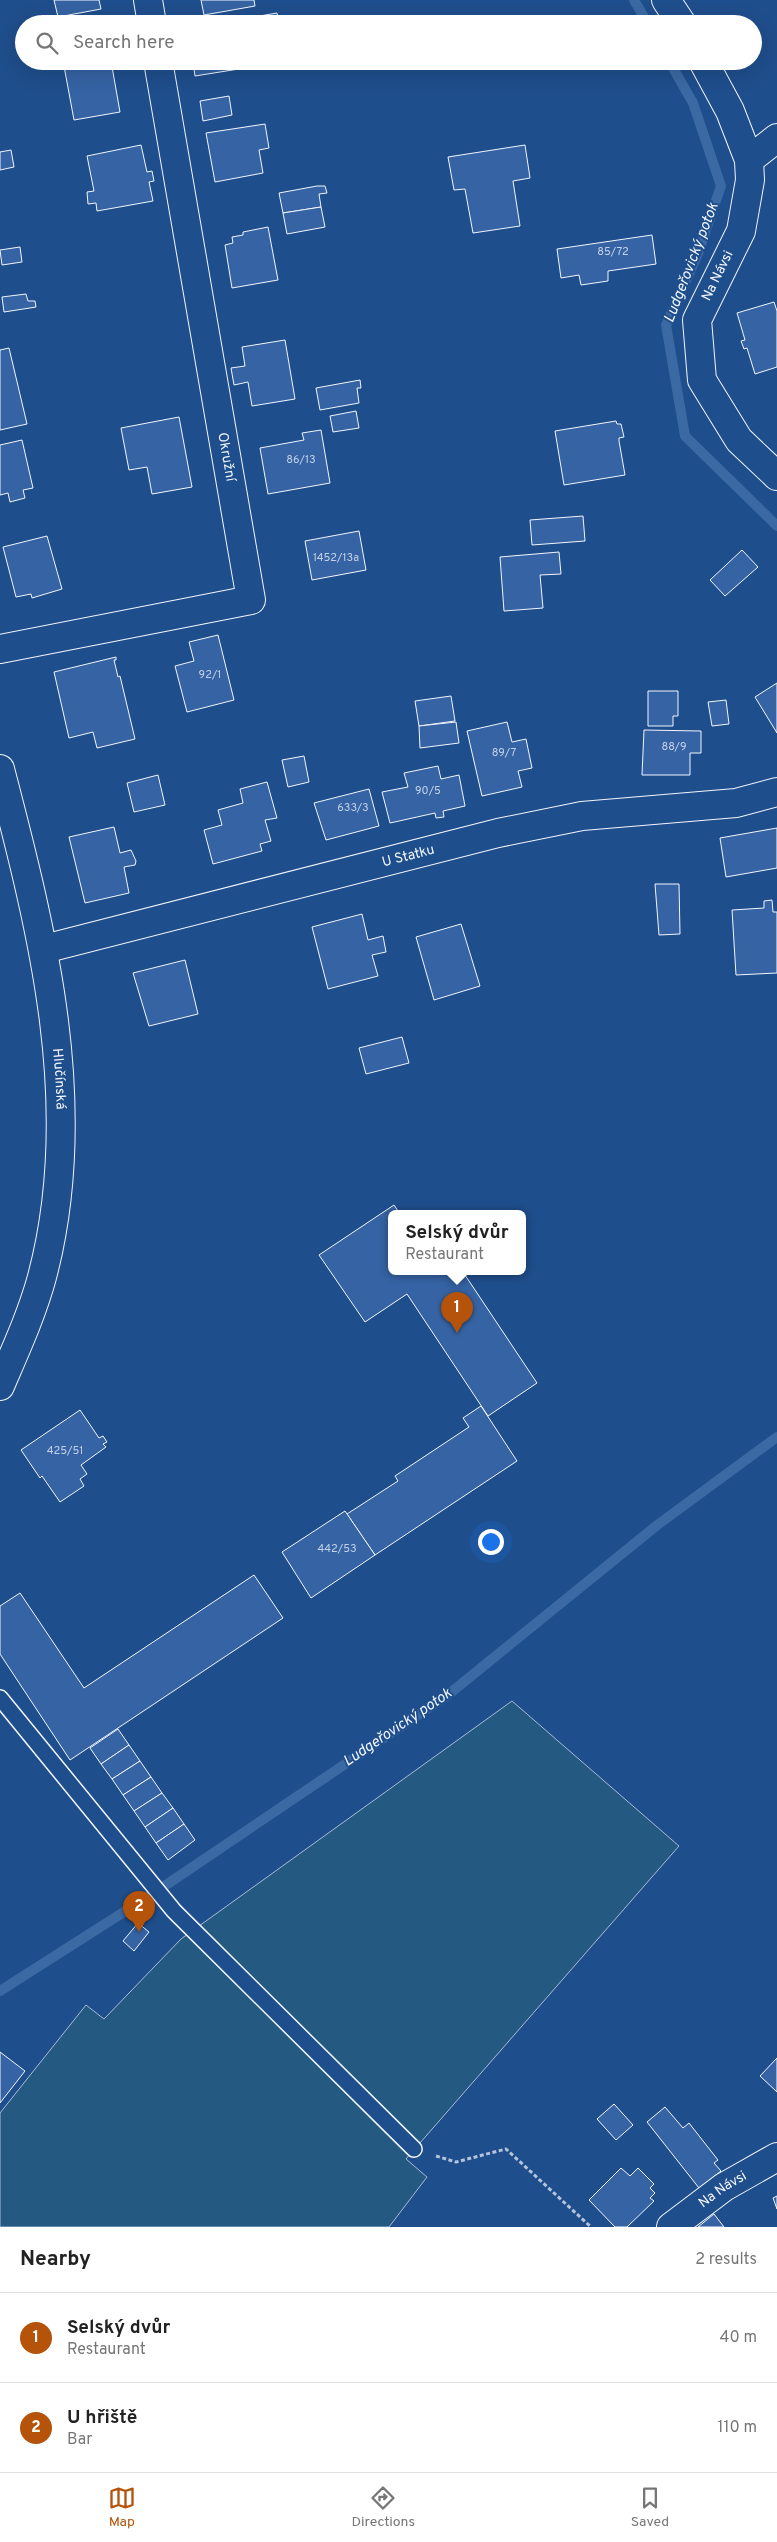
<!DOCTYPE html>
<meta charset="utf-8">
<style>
body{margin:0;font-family:Overpass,sans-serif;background:#f6f6f6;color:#222}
.you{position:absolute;left:490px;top:1541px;width:18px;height:18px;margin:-12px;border:4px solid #fff;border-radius:50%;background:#1a73e8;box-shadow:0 0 0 8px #1a73e833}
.badge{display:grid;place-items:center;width:32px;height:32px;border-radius:50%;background:#b45309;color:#fff;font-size:16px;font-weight:700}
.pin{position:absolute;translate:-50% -41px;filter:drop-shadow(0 1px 2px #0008)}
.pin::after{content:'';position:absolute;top:26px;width:18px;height:15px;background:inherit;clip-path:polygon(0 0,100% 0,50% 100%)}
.popup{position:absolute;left:388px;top:1210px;width:138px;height:65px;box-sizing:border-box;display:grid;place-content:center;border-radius:8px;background:#fff;filter:drop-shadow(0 1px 4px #0005);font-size:16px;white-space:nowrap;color:#767676}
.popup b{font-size:19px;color:#222}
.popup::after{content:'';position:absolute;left:50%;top:100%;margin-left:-10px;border:10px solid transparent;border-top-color:#fff}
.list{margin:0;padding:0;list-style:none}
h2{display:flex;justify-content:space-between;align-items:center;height:65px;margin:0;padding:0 20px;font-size:21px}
h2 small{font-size:16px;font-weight:400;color:#767676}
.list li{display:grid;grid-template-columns:32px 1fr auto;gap:15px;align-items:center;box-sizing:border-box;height:90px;padding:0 20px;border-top:1px solid #e0e0e0}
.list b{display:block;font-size:19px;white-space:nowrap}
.list p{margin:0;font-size:16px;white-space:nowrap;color:#767676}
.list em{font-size:16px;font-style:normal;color:#767676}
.icon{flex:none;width:28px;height:28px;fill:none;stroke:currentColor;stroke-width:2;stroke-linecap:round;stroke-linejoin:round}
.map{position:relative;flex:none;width:777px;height:2227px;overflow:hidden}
.search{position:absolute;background:#fff;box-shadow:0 5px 20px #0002;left:15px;right:15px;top:15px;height:55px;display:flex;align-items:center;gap:12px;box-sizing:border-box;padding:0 18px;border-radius:28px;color:#767676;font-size:19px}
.sheet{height:245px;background:#fff}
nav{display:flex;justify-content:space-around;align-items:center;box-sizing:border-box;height:70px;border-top:1px solid #e0e0e0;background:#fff;font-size:14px;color:#767676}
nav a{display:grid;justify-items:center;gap:2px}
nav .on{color:#b45309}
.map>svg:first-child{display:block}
</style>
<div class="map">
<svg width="777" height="2227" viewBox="0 0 777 2227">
<rect width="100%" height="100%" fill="#1f4e8c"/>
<polygon fill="#245a82" stroke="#a8bbd7" points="512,1701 679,1846 406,2159 427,2177 389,2227 0,2227 0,2113 86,2005 104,2019 181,1939"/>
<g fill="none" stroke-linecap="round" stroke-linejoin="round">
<g stroke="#3b69a3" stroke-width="10">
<polyline points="634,0 648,24"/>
<polyline points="669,61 693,103 721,186 697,256 666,325 685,436 777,526"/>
<polyline points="0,1991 163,1887 449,1694 656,1526 777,1437"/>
</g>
</g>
<g fill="#3563a3" stroke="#f2f6ff">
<polygon points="54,0 99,0 101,9 58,17"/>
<polygon points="201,0 254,0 255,6 204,15"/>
<polygon points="277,13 279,24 243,24 242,19"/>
<polygon points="89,61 111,61 120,112 74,120 64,66"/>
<polygon points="193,61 244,61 245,68 195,76"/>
<polygon points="229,96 232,115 203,121 200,101"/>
<polygon points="265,124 269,148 259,150 263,173 215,182 206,133"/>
<polygon points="141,145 147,172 152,171 154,181 149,182 153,201 97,211 96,203 88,204 87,192 94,191 87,156"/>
<polygon points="525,145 530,178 513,181 520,226 473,233 465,189 454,190 448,157"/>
<polygon points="11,150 14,167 0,170 0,152"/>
<polygon points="317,186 325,186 327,193 319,194 321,207 283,213 279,193"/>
<polygon points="321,207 325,227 287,234 283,213"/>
<polygon points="268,227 278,280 232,288 225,245 233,243 232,237 243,235 243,232"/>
<polygon points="652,235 656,264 608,271 608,281 581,285 579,275 561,278 557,249"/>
<polygon points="20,247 22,262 2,265 0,250"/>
<polygon points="26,294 28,301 35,301 36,307 4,312 2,297"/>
<polygon points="774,302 777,311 777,367 755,374 747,348 744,349 741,341 745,340 737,313"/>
<polygon points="285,340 295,399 252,406 248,382 234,385 231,368 245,366 242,347"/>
<polygon points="9,348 27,424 0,430 0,350"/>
<polygon points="360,380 361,388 357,388 359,403 320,410 316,388"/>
<polygon points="356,411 359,428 333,432 330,416"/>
<polygon points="179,417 192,487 152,494 147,467 129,470 121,428"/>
<polygon points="616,421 617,424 621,424 624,437 619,438 619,441 625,475 564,485 555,431"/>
<polygon points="321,430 330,483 268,494 260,448 304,440 302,433"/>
<polygon points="22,440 33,488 23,490 25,498 10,502 8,493 0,495 0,445"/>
<polygon points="583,516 585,541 532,545 530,520"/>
<polygon points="359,531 366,570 312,580 305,541"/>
<polygon points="47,536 62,589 32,598 31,594 16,597 3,547"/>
<polygon points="742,550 758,567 725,596 710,580"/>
<polygon points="559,552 561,574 540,575 543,608 504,611 500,557"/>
<polygon points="218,635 234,700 187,712 175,666 194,661 189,642"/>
<polygon points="116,657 116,660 114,660 118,677 120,676 135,739 97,748 93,732 69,738 54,672"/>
<polygon points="777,683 777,733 755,697"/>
<polygon points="648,691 678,691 678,716 673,716 673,726 648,726"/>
<polygon points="451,696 455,721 419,726 415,701"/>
<polygon points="726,700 729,724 712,726 708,702"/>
<polygon points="456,722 459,743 420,748 419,726"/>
<polygon points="507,722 512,742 526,739 532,768 518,771 522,787 482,796 467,731"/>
<polygon points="644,730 701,731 701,753 690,753 690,775 642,775"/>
<polygon points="304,756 309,782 288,787 282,760"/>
<polygon points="438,766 441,779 459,775 465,806 443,811 444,817 436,818 435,813 390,823 382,792 408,787 404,773"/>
<polygon points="158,775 165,805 134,812 127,783"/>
<polygon points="267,782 277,818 265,820 271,841 260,844 262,851 213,864 204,830 222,825 218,810 243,803 240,789"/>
<polygon points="369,789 379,826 326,840 314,803"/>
<polygon points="114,827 120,853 131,850 136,861 135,865 124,867 129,893 85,903 69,837"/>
<polygon points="777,828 777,868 726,877 720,838"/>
<polygon points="655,884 679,884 680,934 659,935"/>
<polygon points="772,900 773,912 777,912 777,973 736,975 732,910 764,908 764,901"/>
<polygon points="362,914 368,940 383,936 386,952 372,955 378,976 328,989 312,927"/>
<polygon points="461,924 480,986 434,1000 416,937"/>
<polygon points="185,960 198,1014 149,1026 133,973"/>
<polygon points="402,1037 409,1063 366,1074 359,1048"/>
<polygon points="394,1205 400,1214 392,1214 392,1272 463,1272 537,1383 488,1416 407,1294 365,1322 319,1255"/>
<polygon points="481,1406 517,1461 375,1555 347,1514 398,1481 395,1476 469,1427 463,1418"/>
<polygon points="80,1410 99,1438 103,1436 107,1442 103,1444 106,1447 81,1465 87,1474 80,1479 84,1486 60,1502 42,1476 40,1478 21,1450"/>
<polygon points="345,1511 375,1555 311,1598 282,1552"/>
<polygon points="254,1575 283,1618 70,1760 0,1654 0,1606 20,1593 84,1688"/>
<polygon points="118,1729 129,1745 101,1764 90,1748"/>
<polygon points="129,1745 140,1761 112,1779 101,1764"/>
<polygon points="140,1761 151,1777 123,1795 112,1779"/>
<polygon points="151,1777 162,1793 134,1811 123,1795"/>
<polygon points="162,1793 173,1808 145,1827 134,1811"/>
<polygon points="173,1808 184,1824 156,1843 145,1827"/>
<polygon points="184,1824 195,1840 168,1860 156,1843"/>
<polygon points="138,1923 149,1932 134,1951 123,1941"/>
<polygon points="0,2052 25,2071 0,2103"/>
<polygon points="777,2058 777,2092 760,2076"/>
<polygon points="614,2104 633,2125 616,2140 597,2119"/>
<polygon points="665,2107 683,2128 689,2123 718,2160 714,2163 721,2171 699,2188 647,2122"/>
<polygon points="621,2168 630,2176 638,2168 654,2184 650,2188 655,2193 650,2198 654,2201 627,2227 615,2227 589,2200"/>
<polygon points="777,2196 777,2209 773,2198"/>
<polygon points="714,2214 724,2227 698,2227"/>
</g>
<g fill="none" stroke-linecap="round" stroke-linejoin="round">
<defs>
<polyline id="lane" points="0,1698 174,1911 414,2149"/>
<g id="street">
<polyline points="148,0 152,24"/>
<polyline points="666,0 682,24"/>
<polyline points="703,61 730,111 749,160 750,180 741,231 697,320 702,380 739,440 777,476"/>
<polyline points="749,160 777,138"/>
<polyline points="0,649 251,600 158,61"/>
<path id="s1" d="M44,949L498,833L582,816L736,803L777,792"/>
<path id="s2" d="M671,2227L724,2187L777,2157"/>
</g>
<g id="secondary">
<path id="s3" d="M0,769C43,934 87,1107 42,1277C32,1314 15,1351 0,1386"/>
</g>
</defs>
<use href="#lane" stroke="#f2f6ff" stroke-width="18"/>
<use href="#street" stroke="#f2f6ff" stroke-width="30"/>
<use href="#secondary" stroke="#f2f6ff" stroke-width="30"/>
<polyline stroke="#b3c4dc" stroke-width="3" stroke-dasharray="4 2.5" stroke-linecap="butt" points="436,2156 456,2162 506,2149 591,2227"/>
<use href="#lane" stroke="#1f4e8c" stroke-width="15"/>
<use href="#street" stroke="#1f4e8c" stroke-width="28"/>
<use href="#secondary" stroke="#1f4e8c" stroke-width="28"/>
</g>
<g text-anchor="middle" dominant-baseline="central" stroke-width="4" stroke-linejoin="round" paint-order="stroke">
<g font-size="11" fill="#c3d1e8">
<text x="613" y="252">85/72</text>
<text x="301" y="460">86/13</text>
<text x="336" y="558">1452/13a</text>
<text x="210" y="675">92/1</text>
<text x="674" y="747">88/9</text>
<text x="504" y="753">89/7</text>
<text x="428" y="791">90/5</text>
<text x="353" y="808">633/3</text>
<text x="65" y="1451">425/51</text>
<text x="337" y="1549">442/53</text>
</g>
<g font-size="14" fill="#f2f6ff" stroke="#1f4e8c">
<text transform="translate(718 276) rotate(-64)">Na Návsi</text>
<text transform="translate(226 457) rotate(80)">Okružní</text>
<text stroke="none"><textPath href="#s1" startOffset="376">U Statku</textPath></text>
<text stroke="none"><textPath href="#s3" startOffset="316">Hlučínská</textPath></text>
<text stroke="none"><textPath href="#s2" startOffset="64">Na Návsi</textPath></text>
</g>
<g font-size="15" font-style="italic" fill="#f2f6ff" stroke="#1f4e8c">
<text transform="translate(692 263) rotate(-69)">Ludgeřovický potok</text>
<text transform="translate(398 1728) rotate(-34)">Ludgeřovický potok</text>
</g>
</g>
</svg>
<div class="you"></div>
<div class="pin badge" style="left:457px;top:1333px">1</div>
<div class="popup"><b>Selský dvůr</b>Restaurant</div>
<div class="pin badge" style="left:139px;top:1932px">2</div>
<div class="search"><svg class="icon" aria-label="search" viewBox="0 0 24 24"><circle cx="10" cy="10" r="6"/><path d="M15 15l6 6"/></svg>Search here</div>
</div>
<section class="sheet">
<h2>Nearby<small>2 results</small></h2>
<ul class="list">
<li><span class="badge">1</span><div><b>Selský dvůr</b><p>Restaurant</p></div><em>40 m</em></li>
<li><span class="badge">2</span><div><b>U hřiště</b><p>Bar</p></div><em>110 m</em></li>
</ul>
</section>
<nav>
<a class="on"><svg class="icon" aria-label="map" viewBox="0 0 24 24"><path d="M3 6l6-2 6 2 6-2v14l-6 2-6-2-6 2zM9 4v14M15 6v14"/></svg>Map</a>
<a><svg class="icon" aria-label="directions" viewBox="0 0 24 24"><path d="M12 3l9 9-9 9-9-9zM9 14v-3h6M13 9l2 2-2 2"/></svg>Directions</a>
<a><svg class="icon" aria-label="saved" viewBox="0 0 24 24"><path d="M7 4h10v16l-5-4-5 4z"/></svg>Saved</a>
</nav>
